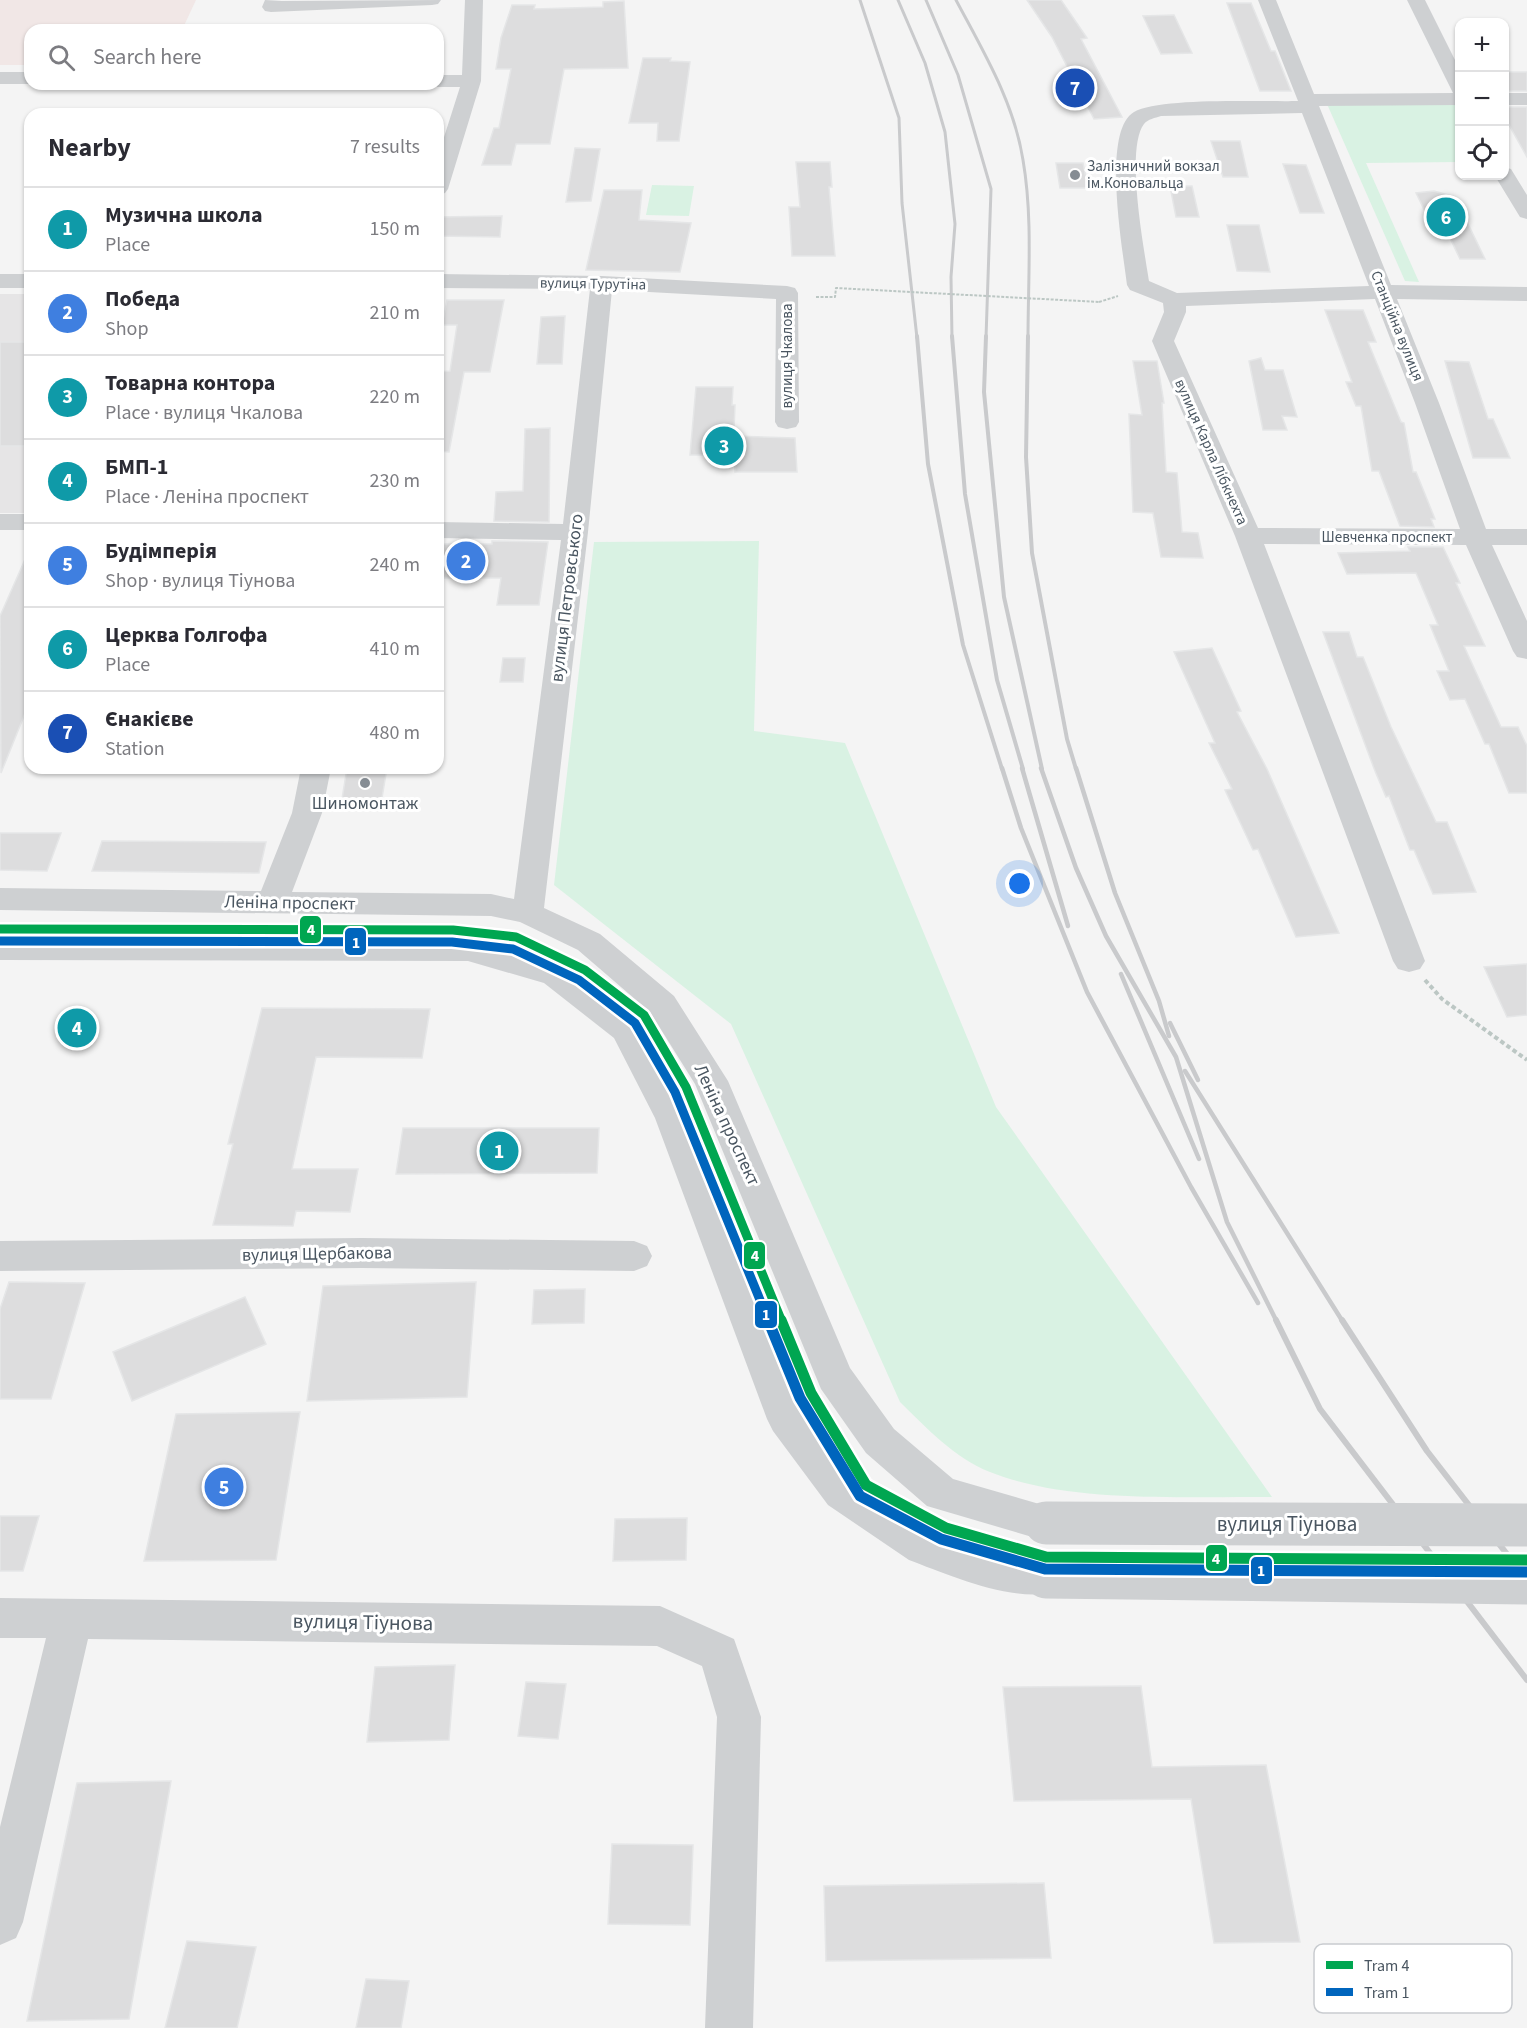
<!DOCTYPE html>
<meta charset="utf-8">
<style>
body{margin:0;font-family:"Source Sans 3",sans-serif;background:#f7f7f7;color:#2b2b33}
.controls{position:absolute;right:18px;top:18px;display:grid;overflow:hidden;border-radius:12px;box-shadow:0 2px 4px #0004}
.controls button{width:54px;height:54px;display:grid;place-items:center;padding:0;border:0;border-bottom:2px solid #e1e1e2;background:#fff;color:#2b2b33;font:30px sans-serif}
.you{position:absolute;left:1020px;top:884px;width:21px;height:21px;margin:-15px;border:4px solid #fff;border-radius:50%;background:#1a73e8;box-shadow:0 0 0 9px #1a73e833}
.badge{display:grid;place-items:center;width:39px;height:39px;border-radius:50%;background:#868d94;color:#fff;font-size:20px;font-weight:700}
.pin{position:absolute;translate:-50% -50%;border:3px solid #fff;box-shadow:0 2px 6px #0006}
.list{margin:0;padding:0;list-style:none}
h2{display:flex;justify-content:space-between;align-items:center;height:78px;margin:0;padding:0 24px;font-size:26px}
h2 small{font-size:20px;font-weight:400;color:#7c7c81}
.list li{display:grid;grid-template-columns:39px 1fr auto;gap:18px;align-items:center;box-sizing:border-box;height:84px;padding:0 24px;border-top:2px solid #e1e1e2}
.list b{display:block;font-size:22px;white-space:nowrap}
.list p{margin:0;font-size:20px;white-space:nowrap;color:#7c7c81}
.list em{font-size:20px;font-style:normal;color:#7c7c81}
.icon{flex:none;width:33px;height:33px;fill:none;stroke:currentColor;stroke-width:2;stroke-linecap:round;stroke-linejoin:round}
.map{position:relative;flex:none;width:1527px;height:2028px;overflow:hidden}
.search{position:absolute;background:#fff;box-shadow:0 2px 4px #0004;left:24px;top:24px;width:420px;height:66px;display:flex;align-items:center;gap:15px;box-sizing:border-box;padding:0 21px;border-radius:18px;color:#7c7c81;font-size:22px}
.panel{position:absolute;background:#fff;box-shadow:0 2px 4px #0004;left:24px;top:108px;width:420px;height:666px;border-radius:18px}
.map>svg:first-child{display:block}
</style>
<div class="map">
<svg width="1527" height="2028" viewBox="0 0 1527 2028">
<rect width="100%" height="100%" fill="#f4f4f4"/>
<rect fill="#e6e5e6" x="0" y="294" width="30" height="219"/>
<polygon fill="#f1e7e6" points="0,0 196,0 182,30 30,30 30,65 0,65"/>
<g fill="#d9f2e3">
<polygon points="1327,104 1456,104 1459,110 1459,162 1366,163 1419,282 1405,281"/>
<polygon points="652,185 694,186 689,216 646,215"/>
<path d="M759,541L754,731L845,743L996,1107L1272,1497C1186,1496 1070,1504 990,1472C954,1458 927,1428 900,1402L731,1024L554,885L594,542Z"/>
</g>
<g fill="#ddddde" stroke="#e5e6e7" stroke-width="1.5">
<polygon points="1027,0 1061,0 1087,38 1081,39 1122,117 1094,119 1052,37"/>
<polygon points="624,1 628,68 564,69 550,144 516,144 511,165 482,165 494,128 499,128 511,69 496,69 501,38 512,5 535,5 534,9 603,7 603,2"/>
<polygon points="1227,3 1251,3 1271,51 1275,51 1291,91 1260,91"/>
<polygon points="1174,15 1192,53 1161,54 1143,16"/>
<polygon points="643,58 671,58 670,61 690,62 679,141 657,141 658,123 629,123"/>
<rect x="1504" y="72" width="23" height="19"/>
<polygon points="1504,107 1527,107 1527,157 1504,116"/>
<polygon points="1211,141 1240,141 1248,177 1223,177"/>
<polygon points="575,148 600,149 591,201 566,202"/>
<polygon points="796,162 830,162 832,187 829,187 835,256 792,256 789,207 800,207"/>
<polygon points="1056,163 1083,163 1088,188 1060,188"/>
<polygon points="1283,164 1306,165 1324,213 1300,213"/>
<polygon points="1170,186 1192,186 1199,217 1176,217"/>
<polygon points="604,190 642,190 639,220 691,223 680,272 586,270"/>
<polygon points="1434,191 1455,197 1485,259 1460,259 1449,236 1437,236 1416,193"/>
<polygon points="502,216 500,237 438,236 438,217"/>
<polygon points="1227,225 1259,225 1270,272 1237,271"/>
<polygon points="447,300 504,300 490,372 464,372 449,452 438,451 438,372 450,371 457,325 442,325"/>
<polygon points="1325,310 1363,310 1376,342 1368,342 1401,422 1404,423 1413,472 1416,472 1435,519 1431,519 1434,527 1400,526 1379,471 1372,471 1361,406 1356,406 1346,382 1352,382"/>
<polygon points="565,316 562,364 537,364 541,317"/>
<rect x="0" y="342" width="30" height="104"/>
<polygon points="1261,358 1265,370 1283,370 1297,417 1282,416 1287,430 1263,430 1249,361"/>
<polygon points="1133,361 1157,361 1164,403 1162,403 1166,472 1177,473 1182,532 1198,533 1203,558 1161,557 1153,513 1133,512 1129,414 1142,415"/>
<polygon points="1445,361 1469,362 1488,419 1493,419 1510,458 1473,458"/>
<polygon points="696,387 733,387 732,405 735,405 733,455 690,455"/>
<polygon points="550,428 549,522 494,521 496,492 523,491 525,429"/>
<polygon points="734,436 795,438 797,472 735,472"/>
<polygon points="492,541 548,542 539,605 497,605 501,578 438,578 438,544 492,544"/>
<polygon points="1408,547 1443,547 1460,583 1456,583 1485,646 1464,646 1501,727 1518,727 1527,746 1527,793 1509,793 1489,744 1485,744 1465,699 1450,700 1437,671 1449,671 1430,625 1438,625 1416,573 1347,574 1338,553 1410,551"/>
<polygon points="30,548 30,701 1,773 0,616"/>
<polygon points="1323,632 1349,632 1357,657 1363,657 1391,727 1436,822 1447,822 1476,892 1433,894 1414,850 1410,850 1389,796 1386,797 1375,771"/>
<polygon points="1212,648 1241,711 1237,712 1267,769 1339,933 1296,937 1258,849 1253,850 1225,790 1232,789 1209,743 1215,743 1174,652"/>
<polygon points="503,658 525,658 523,682 500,682"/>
<polygon points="347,768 387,768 382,798 342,799"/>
<polygon points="0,833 61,833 47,871 0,870"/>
<polygon points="102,841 266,842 259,873 92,871"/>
<polygon points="1527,964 1527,1015 1507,1017 1484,967"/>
<polygon points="262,1008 430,1009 422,1058 316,1057 292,1169 358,1169 350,1212 296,1211 293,1226 213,1225 233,1144 228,1144"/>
<polygon points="403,1128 599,1128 597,1173 396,1174"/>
<polygon points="9,1282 85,1283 51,1399 0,1399 0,1309"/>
<polygon points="476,1282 467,1397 307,1401 323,1286"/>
<polygon points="585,1289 584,1323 532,1324 534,1290"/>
<polygon points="245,1297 266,1344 132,1401 113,1352"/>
<polygon points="300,1412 276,1560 144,1561 176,1414"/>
<polygon points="0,1516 39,1516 23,1571 0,1571"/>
<polygon points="687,1518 686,1560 613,1561 615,1519"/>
<polygon points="455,1665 449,1740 367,1742 375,1667"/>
<polygon points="526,1682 566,1684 558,1739 518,1736"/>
<polygon points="1141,1686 1152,1767 1266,1765 1300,1942 1214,1943 1191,1799 1014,1801 1003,1687"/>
<polygon points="171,1781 129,2019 27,2021 77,1783"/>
<polygon points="612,1844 693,1845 690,1925 608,1924"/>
<polygon points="1044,1883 1051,1958 826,1961 824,1886"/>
<polygon points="187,1941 256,1947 237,2028 165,2028"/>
<polygon points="366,1979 409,1981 401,2028 356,2028"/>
</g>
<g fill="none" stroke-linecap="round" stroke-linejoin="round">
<polyline stroke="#bcc7c4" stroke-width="2" stroke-dasharray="3 1.5" stroke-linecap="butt" points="1099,302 1118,296"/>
<polyline stroke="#bcc7c4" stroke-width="4" stroke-dasharray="4.5 3" stroke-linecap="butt" points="1425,980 1442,999 1527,1060"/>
<g fill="#ced0d2" fill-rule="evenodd">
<polygon points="265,0 282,1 441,0 438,4 432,5 271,12 265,11 262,7"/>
<polygon points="465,0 483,0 481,81 448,189 445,193 438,195 438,156 460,87 438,87 431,84 438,84 438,75 462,75"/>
<path d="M1258,0H1276L1314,94L1453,93L1407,0H1425L1460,70V105L1319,106L1391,285L1527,287V301L1397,299L1439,403L1486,529H1527V545H1492L1527,621V659L1517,657L1513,651L1466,545L1264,544L1425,961L1420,969L1409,972L1398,969L1393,961L1235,536L1152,341L1164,312L1163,303L1130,290L1127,285C1123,251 1101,131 1134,112C1159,97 1263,102 1298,101ZM1302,113L1369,286L1177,293L1149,281C1144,249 1125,149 1144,124C1148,119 1155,118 1161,116ZM1375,299L1415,403L1460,529L1258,528L1174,341L1186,312V306Z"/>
<rect x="0" y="72" width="30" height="12"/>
<rect x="1504" y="93" width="23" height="12"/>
<polygon points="1504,167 1511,169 1527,195 1527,219 1520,217 1495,176 1504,176"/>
<rect x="0" y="274" width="30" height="14"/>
<polygon points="438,274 602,276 787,286 795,288 798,293 799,422 796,427 787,429 778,427 775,422 776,299 612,290 588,532 544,908 600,934 674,996 728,1081 850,1368 894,1429 953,1479 1060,1510 1066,1523 1060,1536 1046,1541 927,1506 866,1453 821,1389 695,1084 650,1012 578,950 520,922 491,916 0,910 0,888 261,891 292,813 301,768 331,768 322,813 292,892 491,894 514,899 561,540 438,538 438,522 563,524 590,289 438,288"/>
<rect x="0" y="514" width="30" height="16"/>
<path d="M0,938L468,939L566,966L639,1021L689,1118L803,1410L856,1479L936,1533L985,1550L1046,1558L1061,1564L1067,1577L1061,1590C1019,1606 949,1575 909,1560L828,1505L773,1431L767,1419L655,1118L614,1038L544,983L468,961L0,960Z"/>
<polygon points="362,1238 634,1241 647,1246 652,1256 647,1266 634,1271 362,1268 0,1271 0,1241"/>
<polygon points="0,1598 660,1606 734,1639 761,1717 753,2028 705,2028 717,1717 702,1666 657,1646 88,1639 23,1922 16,1938 0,1945 0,1827 46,1638 0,1638"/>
</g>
<g stroke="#c9cacc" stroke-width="3">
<polyline points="860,0 899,118 902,203 917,338"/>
<polyline points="898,0 925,63 945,132 955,224 951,277 952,338"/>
<polyline points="926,0 958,75 991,189 986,338"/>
<path d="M956,0C983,51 1014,102 1023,160C1033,218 1028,279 1028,338"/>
</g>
<g stroke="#c9cacc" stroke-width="4">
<polyline points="917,336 928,464 963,645 1002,769"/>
<polyline points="952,336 965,494 997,680 1023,769"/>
<polyline points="986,336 984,392 1004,597 1042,769"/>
<polyline points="1028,336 1026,457 1032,553 1067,739 1076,769"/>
</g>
<g stroke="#c9cacc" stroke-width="4.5">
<polyline points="1002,768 1021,828 1087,992 1191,1187 1258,1303"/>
<polyline points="1022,768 1068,926"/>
<polyline points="1041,768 1076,868 1106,936 1176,1057 1227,1222 1277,1322"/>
<polyline points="1076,768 1115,893 1159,1001 1169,1036"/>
<polyline points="1121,974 1199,1159"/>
<polyline points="1170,1023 1198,1080"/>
<polyline points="1185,1071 1343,1322"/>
</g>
<g stroke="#c9cacc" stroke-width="6">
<polyline points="1276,1320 1320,1409 1527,1680"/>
<polyline points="1342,1320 1427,1451 1527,1580"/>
</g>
<polyline stroke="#bcc7c4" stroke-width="2" stroke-dasharray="3 1.5" stroke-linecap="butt" points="816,297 835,297 836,288 1099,302"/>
<g stroke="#ced0d2" stroke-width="43">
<polyline points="1046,1523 1527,1525"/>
<polyline points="1046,1577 1527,1583"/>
</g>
<defs>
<polyline id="tram-1-far1" points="0,929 453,930 516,937 585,970 644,1015 686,1087 782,1322"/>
<polyline id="tram-1" points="781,1320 811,1393 866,1485 946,1528 1046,1557 1527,1560"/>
<polyline id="tram-2-far1" points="0,941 452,942 513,949 579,980 635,1023 675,1092 769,1322"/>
<polyline id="tram-2" points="768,1320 800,1398 860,1496 941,1539 1045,1569 1527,1572"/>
</defs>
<use href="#tram-1-far1" stroke="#fff" stroke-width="14"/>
<use href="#tram-1" stroke="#fff" stroke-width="16"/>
<use href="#tram-2-far1" stroke="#fff" stroke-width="14"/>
<use href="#tram-2" stroke="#fff" stroke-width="16"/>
<use href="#tram-1-far1" stroke="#00a651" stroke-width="9"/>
<use href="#tram-1" stroke="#00a651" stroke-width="11"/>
<use href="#tram-2-far1" stroke="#0065bd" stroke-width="9"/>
<use href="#tram-2" stroke="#0065bd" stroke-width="11"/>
</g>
<g fill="#868d94" stroke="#fff" stroke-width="2">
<circle cx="1075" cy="175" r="6"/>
<circle cx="365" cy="783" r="6"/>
</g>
<g text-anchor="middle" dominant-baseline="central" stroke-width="6" stroke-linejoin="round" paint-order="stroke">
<g font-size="15" fill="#4a5661" stroke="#fff" text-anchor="start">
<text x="1087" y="166">Залізничний вокзал<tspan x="1087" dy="17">ім.Коновальца</tspan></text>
</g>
<g font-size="15" fill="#4a5661" stroke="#fff">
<text transform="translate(593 284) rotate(1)">вулиця Турутіна</text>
<text transform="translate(1397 326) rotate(68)">Станційна вулиця</text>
<text transform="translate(787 356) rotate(-90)">вулиця Чкалова</text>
<text transform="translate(1211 452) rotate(66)">вулиця Карла Лібкнехта</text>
<text x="1387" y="537">Шевченка проспект</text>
</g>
<g font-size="18" fill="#4a5661" stroke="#fff">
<text transform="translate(567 598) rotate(-83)">вулиця Петровського</text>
<text transform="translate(290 903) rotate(1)">Леніна проспект</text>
<text transform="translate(727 1125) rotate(65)">Леніна проспект</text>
<text transform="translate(317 1254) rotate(-1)">вулиця Щербакова</text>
</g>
<g font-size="18" fill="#4a5661" stroke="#fff">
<text x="365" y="803">Шиномонтаж</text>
</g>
<g font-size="21" fill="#4a5661" stroke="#fff">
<text x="1287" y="1524">вулиця Тіунова</text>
<text transform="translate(363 1622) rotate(1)">вулиця Тіунова</text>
</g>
</g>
<rect x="1314" y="1944" width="198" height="69" rx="9" fill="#fff" stroke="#c9ccd0" stroke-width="1.5"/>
<rect x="1326" y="1961" width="27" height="8" fill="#00a651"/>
<rect x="1326" y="1988" width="27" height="8" fill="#0065bd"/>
<g font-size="16" fill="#4a5661">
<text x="1364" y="1971">Tram 4</text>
<text x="1364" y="1998">Tram 1</text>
</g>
<g stroke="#fff" stroke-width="2">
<rect x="299" y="915" width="23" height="29" rx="6" fill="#00a651"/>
<rect x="344" y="927" width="23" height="29" rx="6" fill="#0065bd"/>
<rect x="743" y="1241" width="23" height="29" rx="6" fill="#00a651"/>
<rect x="754" y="1300" width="24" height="29" rx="6" fill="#0065bd"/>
<rect x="1205" y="1544" width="23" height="28" rx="6" fill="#00a651"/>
<rect x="1250" y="1556" width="23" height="29" rx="6" fill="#0065bd"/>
</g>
<g font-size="16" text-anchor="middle" font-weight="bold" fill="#fff">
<text x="311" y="935">4</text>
<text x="356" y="948">1</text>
<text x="755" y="1261">4</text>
<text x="766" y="1320">1</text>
<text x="1216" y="1564">4</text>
<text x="1261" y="1576">1</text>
</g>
</svg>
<div class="controls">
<button>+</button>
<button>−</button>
<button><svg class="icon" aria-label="locate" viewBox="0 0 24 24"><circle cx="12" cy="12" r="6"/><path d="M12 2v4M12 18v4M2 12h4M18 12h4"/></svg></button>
</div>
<div class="you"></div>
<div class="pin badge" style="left:499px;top:1151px;background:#0f9aa8">1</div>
<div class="pin badge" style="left:466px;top:561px;background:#3f7fe0">2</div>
<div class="pin badge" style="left:724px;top:446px;background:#0f9aa8">3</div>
<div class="pin badge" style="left:77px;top:1028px;background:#0f9aa8">4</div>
<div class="pin badge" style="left:224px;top:1487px;background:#3f7fe0">5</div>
<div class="pin badge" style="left:1446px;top:217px;background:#0f9aa8">6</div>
<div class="pin badge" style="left:1075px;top:88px;background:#1a4fb4">7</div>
<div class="search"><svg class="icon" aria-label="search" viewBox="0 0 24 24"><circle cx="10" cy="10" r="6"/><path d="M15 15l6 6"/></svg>Search here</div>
<section class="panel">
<h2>Nearby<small>7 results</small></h2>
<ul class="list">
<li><span class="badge" style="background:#0f9aa8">1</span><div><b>Музична школа</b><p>Place</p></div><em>150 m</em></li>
<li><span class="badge" style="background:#3f7fe0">2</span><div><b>Победа</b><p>Shop</p></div><em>210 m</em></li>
<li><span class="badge" style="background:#0f9aa8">3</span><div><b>Товарна контора</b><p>Place · вулиця Чкалова</p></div><em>220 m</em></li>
<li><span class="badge" style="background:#0f9aa8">4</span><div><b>БМП-1</b><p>Place · Леніна проспект</p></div><em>230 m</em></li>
<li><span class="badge" style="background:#3f7fe0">5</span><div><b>Будімперія</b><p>Shop · вулиця Тіунова</p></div><em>240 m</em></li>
<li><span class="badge" style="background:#0f9aa8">6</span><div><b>Церква Голгофа</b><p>Place</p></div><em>410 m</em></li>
<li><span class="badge" style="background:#1a4fb4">7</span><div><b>Єнакієве</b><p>Station</p></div><em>480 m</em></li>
</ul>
</section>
</div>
